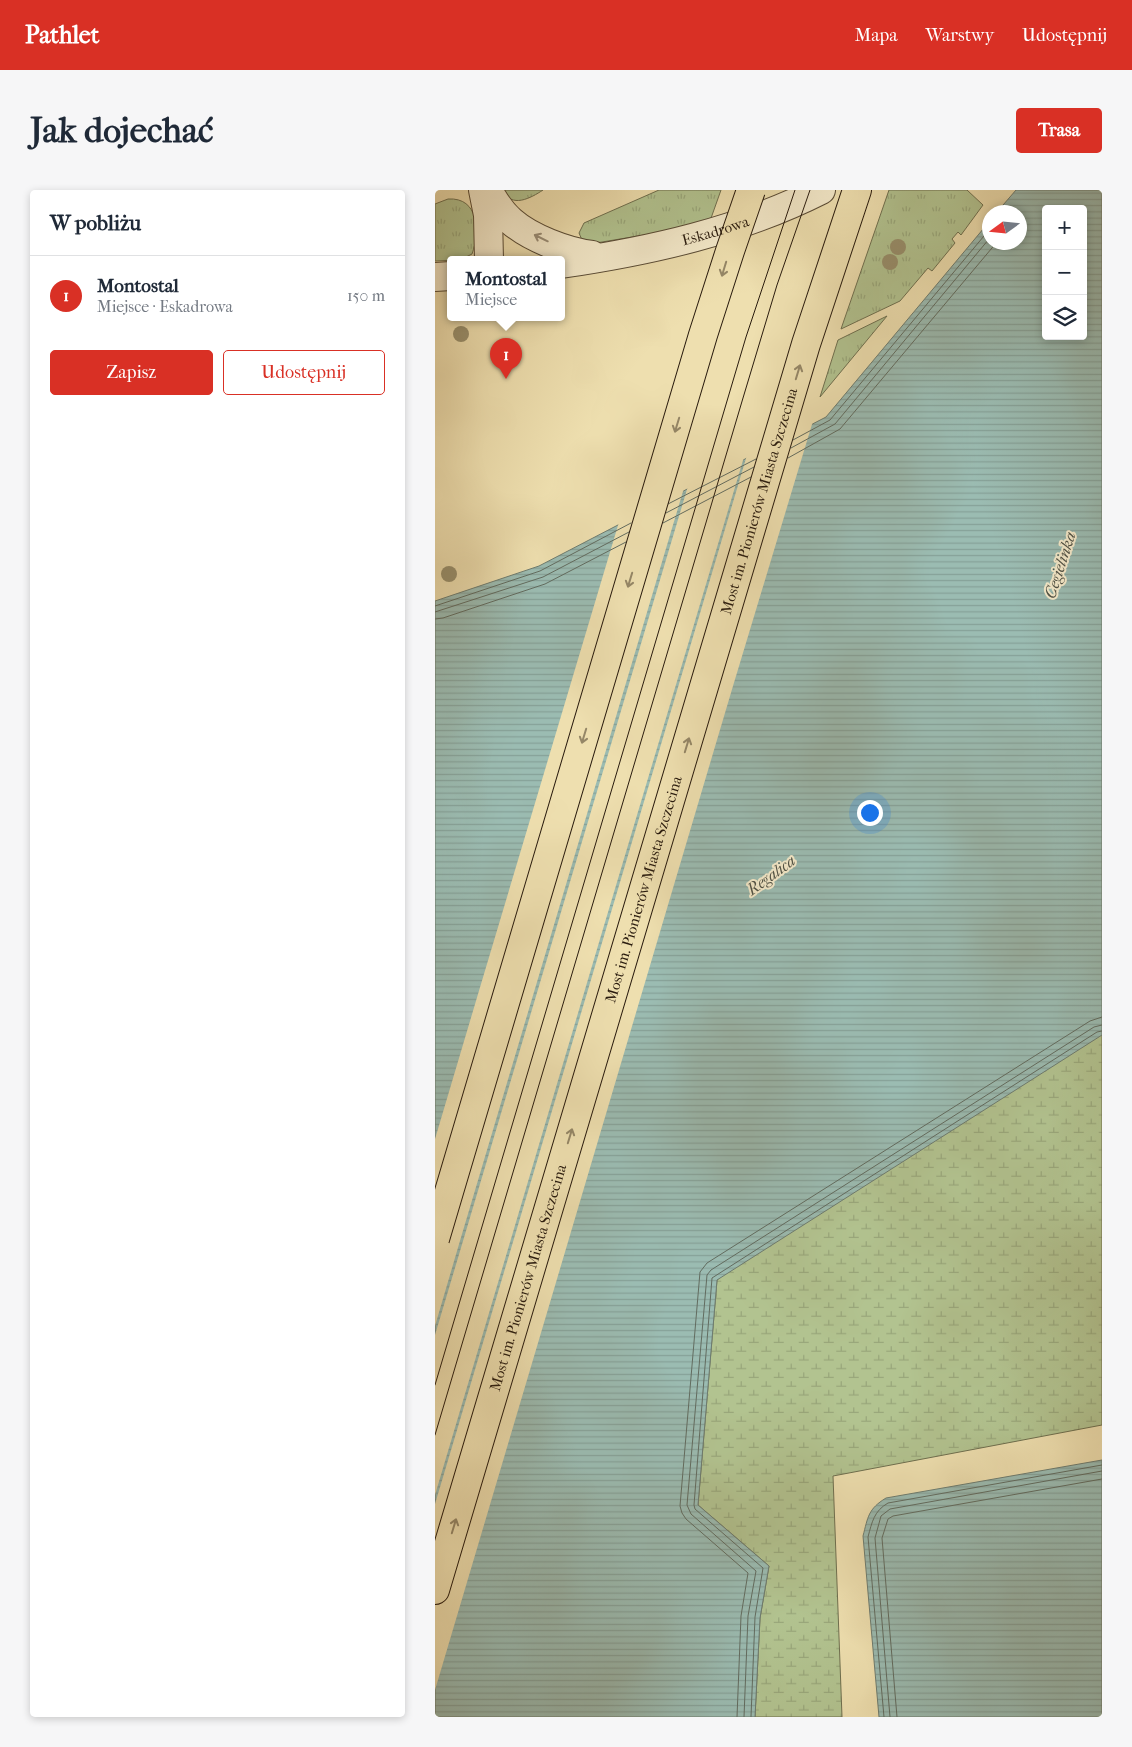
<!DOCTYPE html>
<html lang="pl">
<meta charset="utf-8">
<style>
body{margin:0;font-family:"IM FELL French Canon",serif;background:#f6f6f7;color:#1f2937}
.controls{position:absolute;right:15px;top:15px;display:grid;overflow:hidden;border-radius:5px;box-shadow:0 2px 8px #0003}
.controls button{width:45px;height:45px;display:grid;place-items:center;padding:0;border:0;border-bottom:1px solid #e0e1e3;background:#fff;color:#1f2937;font:25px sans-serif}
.compass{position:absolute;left:547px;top:15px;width:45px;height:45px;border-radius:50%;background:#fff;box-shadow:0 2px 8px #0003;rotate:255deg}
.you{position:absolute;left:434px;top:622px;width:18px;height:18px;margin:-12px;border:4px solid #fff;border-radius:50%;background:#1a73e8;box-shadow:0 0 0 8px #1a73e833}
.badge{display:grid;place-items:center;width:32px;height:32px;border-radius:50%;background:#d93025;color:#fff;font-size:16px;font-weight:700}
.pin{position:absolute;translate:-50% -41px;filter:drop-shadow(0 1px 2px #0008)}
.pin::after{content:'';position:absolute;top:26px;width:18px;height:15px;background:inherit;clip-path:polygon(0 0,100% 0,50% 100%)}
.popup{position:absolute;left:12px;top:66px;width:118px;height:65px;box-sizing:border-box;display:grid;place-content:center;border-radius:5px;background:#fff;filter:drop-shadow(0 1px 4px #0005);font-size:16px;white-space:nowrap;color:#747a83}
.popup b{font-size:19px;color:#1f2937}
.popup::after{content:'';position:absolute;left:50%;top:100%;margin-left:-10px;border:10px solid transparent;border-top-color:#fff}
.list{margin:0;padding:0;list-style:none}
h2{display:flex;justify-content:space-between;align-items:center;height:65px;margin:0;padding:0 20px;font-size:21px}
h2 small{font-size:16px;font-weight:400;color:#747a83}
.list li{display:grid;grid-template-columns:32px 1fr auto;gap:15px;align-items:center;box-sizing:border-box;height:80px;padding:0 20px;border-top:1px solid #e0e1e3}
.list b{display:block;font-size:19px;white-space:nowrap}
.list p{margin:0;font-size:16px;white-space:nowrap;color:#747a83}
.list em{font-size:16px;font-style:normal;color:#747a83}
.actions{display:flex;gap:10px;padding:15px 20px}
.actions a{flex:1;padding:11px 0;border:1px solid #d93025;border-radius:5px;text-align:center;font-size:18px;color:#d93025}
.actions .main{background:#d93025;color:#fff}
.icon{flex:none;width:28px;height:28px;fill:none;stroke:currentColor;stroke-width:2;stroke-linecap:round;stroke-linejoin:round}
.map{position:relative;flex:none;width:667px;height:1527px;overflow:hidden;border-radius:5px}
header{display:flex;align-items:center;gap:30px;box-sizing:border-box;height:70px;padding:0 25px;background:#d93025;color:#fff}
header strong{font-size:24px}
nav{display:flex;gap:28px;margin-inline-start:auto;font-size:18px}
.intro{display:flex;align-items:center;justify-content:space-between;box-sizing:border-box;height:120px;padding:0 30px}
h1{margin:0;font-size:35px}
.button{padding:12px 22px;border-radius:5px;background:#d93025;color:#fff;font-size:18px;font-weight:700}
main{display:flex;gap:30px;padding:0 30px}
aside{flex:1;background:#fff;border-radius:5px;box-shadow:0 2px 8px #0003}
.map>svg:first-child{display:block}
</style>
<header>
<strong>Pathlet</strong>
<nav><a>Mapa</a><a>Warstwy</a><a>Udostępnij</a></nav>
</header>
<div class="intro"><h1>Jak dojechać</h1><a class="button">Trasa</a></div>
<main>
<aside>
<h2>W pobliżu<small></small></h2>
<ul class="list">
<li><span class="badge">1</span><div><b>Montostal</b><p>Miejsce · Eskadrowa</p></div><em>150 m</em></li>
</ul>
<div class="actions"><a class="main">Zapisz</a><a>Udostępnij</a></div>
</aside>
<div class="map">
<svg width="667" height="1527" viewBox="0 0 667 1527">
<defs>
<pattern id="grass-tufts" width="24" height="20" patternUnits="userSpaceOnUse" patternTransform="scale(1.25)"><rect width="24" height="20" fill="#b2c390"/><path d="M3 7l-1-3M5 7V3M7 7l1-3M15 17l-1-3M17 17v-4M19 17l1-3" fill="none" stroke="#99a77b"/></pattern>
<pattern id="wetland-marsh" width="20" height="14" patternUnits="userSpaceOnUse" patternTransform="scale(1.25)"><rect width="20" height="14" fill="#b2c390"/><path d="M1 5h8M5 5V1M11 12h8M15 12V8" fill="none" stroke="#99a77b"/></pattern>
<pattern id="water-rules" width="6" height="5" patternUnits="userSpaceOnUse" patternTransform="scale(1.25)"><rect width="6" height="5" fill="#9bbcb2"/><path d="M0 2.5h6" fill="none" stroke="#86a198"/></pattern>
</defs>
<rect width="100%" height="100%" fill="#eedfaf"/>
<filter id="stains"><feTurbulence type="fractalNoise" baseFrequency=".004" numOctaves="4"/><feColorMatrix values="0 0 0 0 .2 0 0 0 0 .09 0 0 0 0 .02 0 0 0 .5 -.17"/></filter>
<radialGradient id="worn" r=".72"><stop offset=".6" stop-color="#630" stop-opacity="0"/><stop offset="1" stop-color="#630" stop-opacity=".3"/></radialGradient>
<g fill="url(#grass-tufts)" stroke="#6e6f4f">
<path d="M68,0H108C96,8 76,19 68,0Z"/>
<polygon points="224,0 286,0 275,31 233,41 161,53 147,50 144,43 149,33"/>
<polygon points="454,0 532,0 548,15 526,45 523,42 517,49 520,53 497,81 493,78 465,111 406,139"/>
<path d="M13,9C44,7 45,42 37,64L25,70L0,71V14Z"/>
<polygon points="452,126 385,207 403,150"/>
</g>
<polygon fill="url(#wetland-marsh)" stroke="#6e6f4f" points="667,772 667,1235 398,1286 407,1527 320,1527 325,1428 334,1376 263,1315 282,1090"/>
<g fill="url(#water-rules)" stroke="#6d7c70" fill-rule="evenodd">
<path d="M581,0H667V845L282,1090L263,1315L334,1376L325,1428L320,1527H0V411L104,376L391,227L554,32V52H584V22H562ZM611,19H648V146H611Z"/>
<path d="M667,1270V1527H444L428,1346C433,1327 433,1319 451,1308Z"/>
</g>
<g fill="#eedfaf">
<polygon points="378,231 298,496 0,1500 0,1314 266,420 312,265"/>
<polygon points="309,267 165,749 0,1305 0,1145 135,692 253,296"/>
<polygon points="249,298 27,1044 0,1136 0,949 46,794 184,332"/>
</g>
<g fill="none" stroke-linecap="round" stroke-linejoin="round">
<g stroke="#626c60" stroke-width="1">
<polyline points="358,250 395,230 554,40"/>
<polyline points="356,258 400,234 554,49"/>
<polyline points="353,268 405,239 562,52"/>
<polyline points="233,314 321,269"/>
<polyline points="231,323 319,277"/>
<polyline points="228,333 316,287"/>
<polyline points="0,416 105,381 196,333"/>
<polyline points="0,422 108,387 194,342"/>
<polyline points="0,429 8,428 110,394 191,352"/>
<polyline points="302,1527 306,1426 313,1383 251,1329 247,1323 245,1316 265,1082 272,1073 655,831 667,827"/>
<polyline points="309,1527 313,1426 321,1381 256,1324 252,1315 272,1085 276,1080 659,837 667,835"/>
<polyline points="316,1527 320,1427 328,1378 260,1319 259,1315 277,1088 662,842 667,841"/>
<path d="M449,1527L433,1347C437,1332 439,1321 453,1313L667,1275"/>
<polyline points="455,1527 440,1348 446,1326 455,1319 667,1281"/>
<polyline points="462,1527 447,1348 453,1329 458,1326 667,1289"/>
</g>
<defs>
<g id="minor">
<polyline points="48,0 53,25 54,70"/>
<path d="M53,0C59,11 66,22 76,31C95,48 132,62 157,65"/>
<path id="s1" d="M126,74C215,61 305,41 386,0"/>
<polyline points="0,87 16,86"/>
</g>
<g id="major">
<path id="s2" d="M0,1400L371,154L422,0"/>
</g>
</defs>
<use href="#minor" stroke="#5a4c36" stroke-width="30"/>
<use href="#major" stroke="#291b0e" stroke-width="30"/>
<use href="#minor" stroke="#f4eacb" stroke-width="28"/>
<use href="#major" stroke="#eedfaf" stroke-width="28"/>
<g stroke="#291b0e" stroke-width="1">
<polyline points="0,1195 311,147 360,0"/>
<polyline points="0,1245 308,208 342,95 375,0"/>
</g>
<defs>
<polyline id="major-bridge" points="0,1049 268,145 295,61 316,0"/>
</defs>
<use href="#major-bridge" stroke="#291b0e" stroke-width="30" stroke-linecap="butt"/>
<use href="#major-bridge" stroke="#eedfaf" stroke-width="28"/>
</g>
<g fill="#988f6c">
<circle cx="463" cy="57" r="8"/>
<circle cx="455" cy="72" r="8"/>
<circle cx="26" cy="144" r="8"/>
<circle cx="14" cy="384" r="8"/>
</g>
<defs><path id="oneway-shaft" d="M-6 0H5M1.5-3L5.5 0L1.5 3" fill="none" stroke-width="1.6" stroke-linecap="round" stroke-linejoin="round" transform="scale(1.25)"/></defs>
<use stroke="#998d76" href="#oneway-shaft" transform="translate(106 48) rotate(-154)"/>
<g stroke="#958767">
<use href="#oneway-shaft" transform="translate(289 79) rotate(107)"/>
<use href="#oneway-shaft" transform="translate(363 182) rotate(-73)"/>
<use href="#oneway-shaft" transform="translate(242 235) rotate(107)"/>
<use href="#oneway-shaft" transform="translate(195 390) rotate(107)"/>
<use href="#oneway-shaft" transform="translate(149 546) rotate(107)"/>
<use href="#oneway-shaft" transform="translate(252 555) rotate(-73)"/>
<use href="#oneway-shaft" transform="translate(135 946) rotate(-73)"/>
<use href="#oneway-shaft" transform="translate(19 1336) rotate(-73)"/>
</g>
<g text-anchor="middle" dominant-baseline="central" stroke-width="4" stroke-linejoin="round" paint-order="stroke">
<g font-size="15" fill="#291b0e" stroke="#f4eacb">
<text stroke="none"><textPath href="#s1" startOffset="158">Eskadrowa</textPath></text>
<text stroke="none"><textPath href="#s2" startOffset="1136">Most im. Pionierów Miasta Szczecina</textPath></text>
<text stroke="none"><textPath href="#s2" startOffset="731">Most im. Pionierów Miasta Szczecina</textPath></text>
<text stroke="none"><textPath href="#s2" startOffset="326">Most im. Pionierów Miasta Szczecina</textPath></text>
</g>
<g font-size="16" font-style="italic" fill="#515347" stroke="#f4eacb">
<text transform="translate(625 375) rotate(-72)">Cegielinka</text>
<text transform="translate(336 685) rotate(-36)">Regalica</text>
</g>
</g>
<rect width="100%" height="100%" filter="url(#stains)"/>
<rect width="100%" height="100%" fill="url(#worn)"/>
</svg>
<div class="controls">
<button>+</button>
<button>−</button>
<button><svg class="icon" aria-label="layers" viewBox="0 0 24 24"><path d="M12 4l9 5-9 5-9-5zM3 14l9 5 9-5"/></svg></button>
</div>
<svg class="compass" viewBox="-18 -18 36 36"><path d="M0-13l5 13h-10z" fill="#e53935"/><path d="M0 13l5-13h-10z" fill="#747a83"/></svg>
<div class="you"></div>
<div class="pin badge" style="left:71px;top:189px">1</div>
<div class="popup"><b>Montostal</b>Miejsce</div>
</div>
</main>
